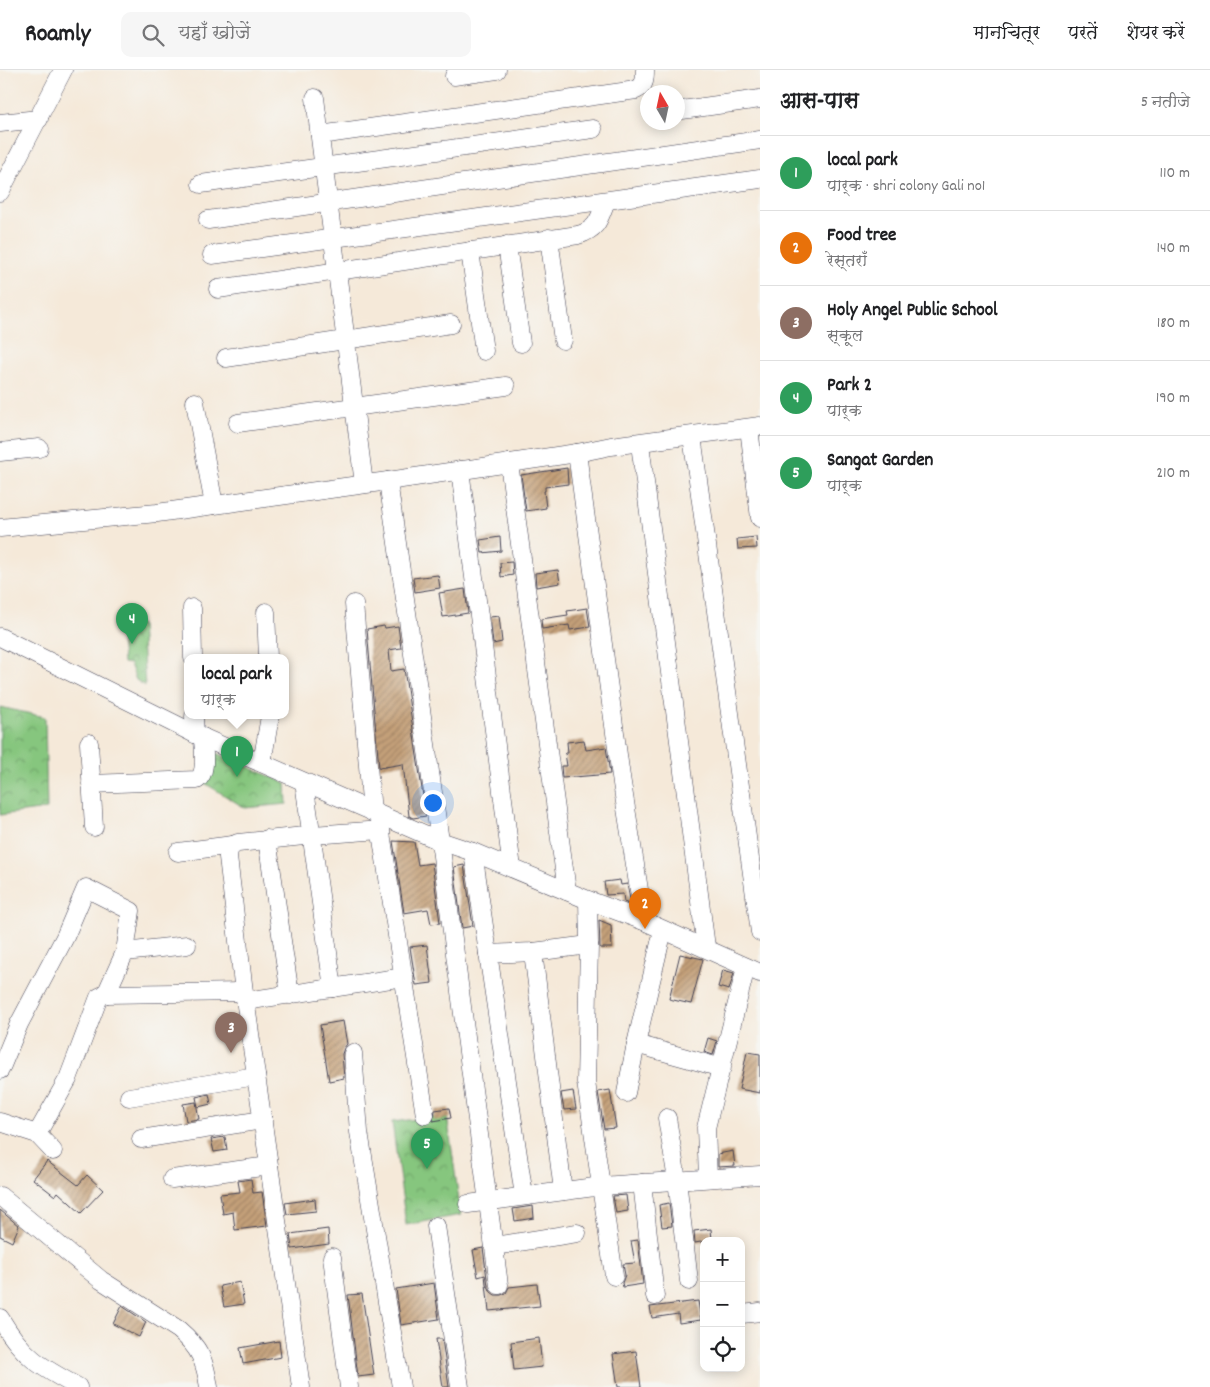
<!DOCTYPE html>
<html lang="hi">
<meta charset="utf-8">
<style>
body{margin:0;font-family:Dekko,"Playpen Sans Deva",sans-serif;background:#f6f6f6;color:#202124}
.controls{position:absolute;right:15px;bottom:15px;display:grid;overflow:hidden;border-radius:10px;box-shadow:0 2px 12px #0003}
.controls button{width:45px;height:45px;display:grid;place-items:center;padding:0;border:0;border-bottom:1px solid #e0e0e0;background:#fff;color:#202124;font:25px sans-serif}
.compass{position:absolute;left:640px;top:15px;width:45px;height:45px;border-radius:50%;background:#fff;box-shadow:0 2px 12px #0003;rotate:351deg}
.you{position:absolute;left:432px;top:732px;width:18px;height:18px;margin:-12px;border:4px solid #fff;border-radius:50%;background:#1a73e8;box-shadow:0 0 0 8px #1a73e833}
.badge{display:grid;place-items:center;width:32px;height:32px;border-radius:50%;background:#d1495b;color:#fff;font-size:16px;font-weight:700}
.pin{position:absolute;translate:-50% -41px;filter:drop-shadow(0 1px 2px #0008)}
.pin::after{content:'';position:absolute;top:26px;width:18px;height:15px;background:inherit;clip-path:polygon(0 0,100% 0,50% 100%)}
.popup{position:absolute;left:184px;top:584px;width:105px;height:65px;box-sizing:border-box;display:grid;place-content:center;border-radius:10px;background:#fff;filter:drop-shadow(0 1px 4px #0005);font-size:16px;white-space:nowrap;color:#757577}
.popup b{font-size:19px;color:#202124}
.popup::after{content:'';position:absolute;left:50%;top:100%;margin-left:-10px;border:10px solid transparent;border-top-color:#fff}
.list{margin:0;padding:0;list-style:none}
h2{display:flex;justify-content:space-between;align-items:center;height:65px;margin:0;padding:0 20px;font-size:21px}
h2 small{font-size:16px;font-weight:400;color:#757577}
.list li{display:grid;grid-template-columns:32px 1fr auto;gap:15px;align-items:center;box-sizing:border-box;height:75px;padding:0 20px;border-top:1px solid #e0e0e0}
.list b{display:block;font-size:19px;white-space:nowrap}
.list p{margin:0;font-size:16px;white-space:nowrap;color:#757577}
.list em{font-size:16px;font-style:normal;color:#757577}
.icon{flex:none;width:28px;height:28px;fill:none;stroke:currentColor;stroke-width:2;stroke-linecap:round;stroke-linejoin:round}
.map{position:relative;flex:none;width:760px;height:1317px;overflow:hidden}
header{display:flex;align-items:center;gap:30px;box-sizing:border-box;height:70px;padding:0 25px;background:#fff;border-bottom:1px solid #e0e0e0}
header strong{font-size:24px}
nav{display:flex;gap:28px;margin-inline-start:auto;font-size:18px}
.search{width:350px;height:45px;background:#f6f6f6;display:flex;align-items:center;gap:12px;box-sizing:border-box;padding:0 18px;border-radius:10px;color:#757577;font-size:19px}
main{display:flex}
aside{flex:1;background:#fff}
.map>svg:first-child{display:block}
</style>
<header>
<strong>Roamly</strong>
<div class="search"><svg class="icon" aria-label="search" viewBox="0 0 24 24"><circle cx="10" cy="10" r="6"/><path d="M15 15l6 6"/></svg>यहाँ खोजें</div>
<nav><a>मानचित्र</a><a>परतें</a><a>शेयर करें</a></nav>
</header>
<main>
<div class="map">
<svg width="760" height="1317" viewBox="0 0 760 1317">
<defs>
<pattern id="park-crowns" width="20" height="18" patternUnits="userSpaceOnUse" patternTransform="scale(1.25)"><rect width="20" height="18" fill="#86c67e"/><path d="M2 6a3 3 0 1 1 6 0M12 15a3 3 0 1 1 6 0" fill="none" stroke="#6da068"/></pattern>
<pattern id="building-hatch" width="6" height="6" patternUnits="userSpaceOnUse" patternTransform="scale(1.25)"><rect width="6" height="6" fill="#c4a079"/><path d="M-1 1l2-2M0 6l6-6M5 7l2-2" fill="none" stroke="#9f8264"/></pattern>
</defs>
<rect width="100%" height="100%" fill="#f6f6f2"/>
<filter id="ink" filterUnits="userSpaceOnUse"><feTurbulence type="fractalNoise" baseFrequency=".02" numOctaves="2"/><feDisplacementMap in="SourceGraphic" scale="10" xChannelSelector="R" yChannelSelector="G"/><feConvolveMatrix kernelMatrix="1 2 1 2 8 2 1 2 1" color-interpolation-filters="sRGB"/></filter>
<filter id="wash" filterUnits="userSpaceOnUse"><feTurbulence type="fractalNoise" baseFrequency=".0096" numOctaves="4" result="noise"/><feDisplacementMap in="SourceGraphic" scale="20" xChannelSelector="R" yChannelSelector="G"/><feGaussianBlur stdDeviation="1.12" result="paint"/><feColorMatrix in="noise" values="0 0 0 0 0 0 0 0 0 0 0 0 0 0 0 0 0 1.4 0 .05"/><feComposite in="paint" operator="in"/></filter>
<g filter="url(#wash)">
<rect width="100%" height="100%" fill="#f5e9d9"/>
<g fill="url(#park-crowns)" stroke="#54745c">
<polygon points="133,547 134,554 141,554 145,616 136,610 130,594 123,593 120,548"/>
<polygon points="0,637 45,647 47,739 0,745"/>
<polygon points="211,681 286,713 287,734 245,738 203,712"/>
<polygon points="447,1045 461,1145 406,1155 392,1052"/>
</g>
<g id="blocks">
<g fill="url(#building-hatch)">
<polygon points="567,398 568,414 545,417 545,421 544,421 546,438 526,441 521,405"/>
<polygon points="500,467 501,481 482,483 480,470"/>
<polygon points="756,467 757,478 738,479 737,469"/>
<polygon points="512,492 513,505 501,507 500,493"/>
<polygon points="558,500 560,513 536,517 535,503"/>
<polygon points="438,505 440,518 415,522 413,508"/>
<polygon points="465,519 468,543 443,547 439,523"/>
<polygon points="587,538 590,557 570,560 569,555 542,559 541,549 568,545 567,541"/>
<polygon points="499,546 502,572 493,574 490,547"/>
<polygon points="384,556 385,558 398,556 401,578 389,580 391,601 404,599 426,746 413,748 409,746 403,694 379,698 367,559"/>
<polygon points="584,670 586,680 606,677 610,704 562,708 561,696 567,696 565,683 568,683 567,672"/>
<polygon points="393,771 414,772 418,795 432,793 440,853 431,854 428,839 404,843"/>
<polygon points="464,795 473,856 462,858 454,797"/>
<polygon points="620,810 621,815 627,814 631,835 624,832 623,824 606,825 604,812"/>
<polygon points="599,850 611,855 612,878 600,878"/>
<polygon points="427,875 432,913 416,915 410,877"/>
<polygon points="680,884 703,889 691,934 669,929"/>
<polygon points="723,900 734,903 729,920 718,917"/>
<polygon points="343,951 347,974 344,978 342,984 344,1008 329,1011 320,955"/>
<polygon points="708,968 717,971 713,985 704,982"/>
<polygon points="747,982 760,984 760,1023 739,1019"/>
<polygon points="610,1020 616,1058 604,1059 598,1022"/>
<polygon points="573,1021 576,1039 564,1040 561,1023"/>
<polygon points="209,1024 211,1034 198,1037 196,1027"/>
<polygon points="196,1032 199,1049 186,1051 183,1034"/>
<polygon points="449,1038 451,1048 433,1051 435,1040"/>
<polygon points="225,1067 227,1080 214,1082 211,1069"/>
<polygon points="733,1081 735,1096 718,1097 718,1084"/>
<polygon points="47,1091 78,1115 87,1105 103,1120 81,1143 58,1122 55,1126 33,1109"/>
<polygon points="251,1109 253,1123 262,1122 267,1156 235,1160 233,1142 223,1144 220,1124 240,1122 238,1111"/>
<polygon points="626,1125 628,1141 616,1143 613,1126"/>
<polygon points="315,1129 316,1141 287,1144 285,1133"/>
<polygon points="669,1133 672,1156 662,1157 659,1135"/>
<polygon points="533,1136 534,1148 515,1151 513,1139"/>
<polygon points="0,1140 19,1156 12,1172 0,1166"/>
<polygon points="328,1159 329,1174 292,1179 290,1164"/>
<polygon points="711,1159 712,1170 695,1173 694,1161"/>
<polygon points="638,1170 643,1214 623,1217 622,1213 625,1205 623,1194 635,1193 631,1171"/>
<polygon points="483,1178 488,1216 491,1222 495,1225 501,1225 506,1223 509,1217 537,1214 540,1236 489,1241 485,1205 478,1207 473,1180"/>
<polygon points="240,1212 244,1234 224,1237 220,1216"/>
<polygon points="434,1213 439,1249 401,1255 396,1219"/>
<polygon points="362,1224 374,1305 358,1307 348,1225"/>
<polygon points="698,1231 701,1250 679,1253 678,1244 652,1248 650,1237"/>
<polygon points="122,1236 146,1252 139,1267 113,1254"/>
<polygon points="539,1268 542,1297 514,1300 511,1272"/>
<polygon points="436,1269 442,1269 449,1317 443,1317"/>
<polygon points="279,1271 281,1287 243,1294 240,1278"/>
<polygon points="636,1281 641,1317 618,1317 613,1284"/>
</g>
</g>
</g>
<g filter="url(#ink)">
<use href="#blocks" fill-opacity="0" stroke="#424053" stroke-width="1"/>
<g fill="none" stroke-linecap="round" stroke-linejoin="round">
<defs>
<g id="minor">
<polyline points="454,6 497,0"/>
<polyline points="315,28 364,414"/>
<polyline points="682,40 760,29"/>
<polyline points="0,53 39,49"/>
<path d="M320,65L636,20C645,16 645,9 645,0"/>
<polyline points="201,114 593,59"/>
<polyline points="0,122 63,0"/>
<polyline points="208,150 760,70"/>
<polyline points="549,168 563,270"/>
<polyline points="507,175 521,273"/>
<polyline points="470,181 484,281"/>
<polyline points="212,185 760,109"/>
<path d="M218,219L578,165C598,159 599,149 606,131"/>
<polyline points="226,288 451,254"/>
<polyline points="195,332 214,435"/>
<polyline points="238,353 506,316"/>
<polyline points="749,358 760,448"/>
<polyline points="692,366 760,862"/>
<polyline points="640,374 706,877"/>
<polyline points="0,382 39,378"/>
<polyline points="577,383 621,707 644,851"/>
<polyline points="509,393 567,821"/>
<polyline points="460,400 512,798"/>
<polyline points="388,411 440,771 499,1215"/>
<polyline points="0,458 157,443 388,411 577,383 611,376 760,356"/>
<polyline points="354,534 372,742"/>
<polyline points="192,538 193,588"/>
<polyline points="266,542 268,588"/>
<polyline points="0,567 195,664 440,771 473,782 588,830 644,851 760,903"/>
<polyline points="194,646 195,664"/>
<polyline points="89,673 94,757"/>
<polyline points="262,693 270,646"/>
<polyline points="304,712 333,918"/>
<path d="M91,714L197,710C208,703 203,679 203,667"/>
<polyline points="379,750 425,1045"/>
<polyline points="267,769 290,925"/>
<polyline points="178,782 233,775"/>
<polyline points="473,782 524,1126"/>
<polyline points="588,830 589,875 586,1012 614,1206"/>
<polyline points="125,882 187,875"/>
<polyline points="533,882 563,1121"/>
<polyline points="488,884 533,882 589,875"/>
<polyline points="246,931 404,907"/>
<polyline points="636,974 663,860"/>
<polyline points="353,983 359,1062 401,1317"/>
<polyline points="0,1000 19,954 65,867 86,818 131,841 125,882 106,924"/>
<polyline points="626,1023 636,974 722,998"/>
<polyline points="129,1027 256,1006"/>
<polyline points="667,1048 677,1110 689,1211"/>
<polyline points="0,1052 37,1064 53,1081"/>
<polyline points="37,1064 68,1009 99,927 106,924 244,922"/>
<polyline points="141,1069 263,1050"/>
<polyline points="708,1107 706,1058 746,897"/>
<polyline points="172,1109 269,1096"/>
<polyline points="642,1113 655,1226"/>
<path d="M0,1126L101,1210L179,1260C200,1278 205,1291 209,1317"/>
<polyline points="468,1134 602,1116 760,1105"/>
<polyline points="436,1156 460,1317"/>
<polyline points="494,1176 577,1163"/>
<polyline points="332,1187 349,1317"/>
<polyline points="742,1244 760,1242"/>
<path d="M0,1248C23,1287 39,1296 78,1317"/>
<path d="M301,1317L244,922L228,787C229,779 230,776 238,773L313,765L381,760"/>
</g>
</defs>
<use href="#minor" stroke="#424053" stroke-width="19"/>
<use href="#minor" stroke="#fff" stroke-width="18"/>
</g>
</g>
</svg>
<div class="controls">
<button>+</button>
<button>−</button>
<button><svg class="icon" aria-label="locate" viewBox="0 0 24 24"><circle cx="12" cy="12" r="6"/><path d="M12 2v4M12 18v4M2 12h4M18 12h4"/></svg></button>
</div>
<svg class="compass" viewBox="-18 -18 36 36"><path d="M0-13l5 13h-10z" fill="#e53935"/><path d="M0 13l5-13h-10z" fill="#757577"/></svg>
<div class="you"></div>
<div class="pin badge" style="left:237px;top:707px;background:#2e9e5b">1</div>
<div class="popup"><b>local park</b>पार्क</div>
<div class="pin badge" style="left:645px;top:859px;background:#e8710a">2</div>
<div class="pin badge" style="left:231px;top:983px;background:#8d6e63">3</div>
<div class="pin badge" style="left:132px;top:574px;background:#2e9e5b">4</div>
<div class="pin badge" style="left:427px;top:1099px;background:#2e9e5b">5</div>
</div>
<aside>
<h2>आस-पास<small>5 नतीजे</small></h2>
<ul class="list">
<li><span class="badge" style="background:#2e9e5b">1</span><div><b>local park</b><p>पार्क · shri colony Gali no1</p></div><em>110 m</em></li>
<li><span class="badge" style="background:#e8710a">2</span><div><b>Food tree</b><p>रेस्तराँ</p></div><em>140 m</em></li>
<li><span class="badge" style="background:#8d6e63">3</span><div><b>Holy Angel Public School</b><p>स्कूल</p></div><em>180 m</em></li>
<li><span class="badge" style="background:#2e9e5b">4</span><div><b>Park 2</b><p>पार्क</p></div><em>190 m</em></li>
<li><span class="badge" style="background:#2e9e5b">5</span><div><b>Sangat Garden</b><p>पार्क</p></div><em>210 m</em></li>
</ul>
</aside>
</main>
